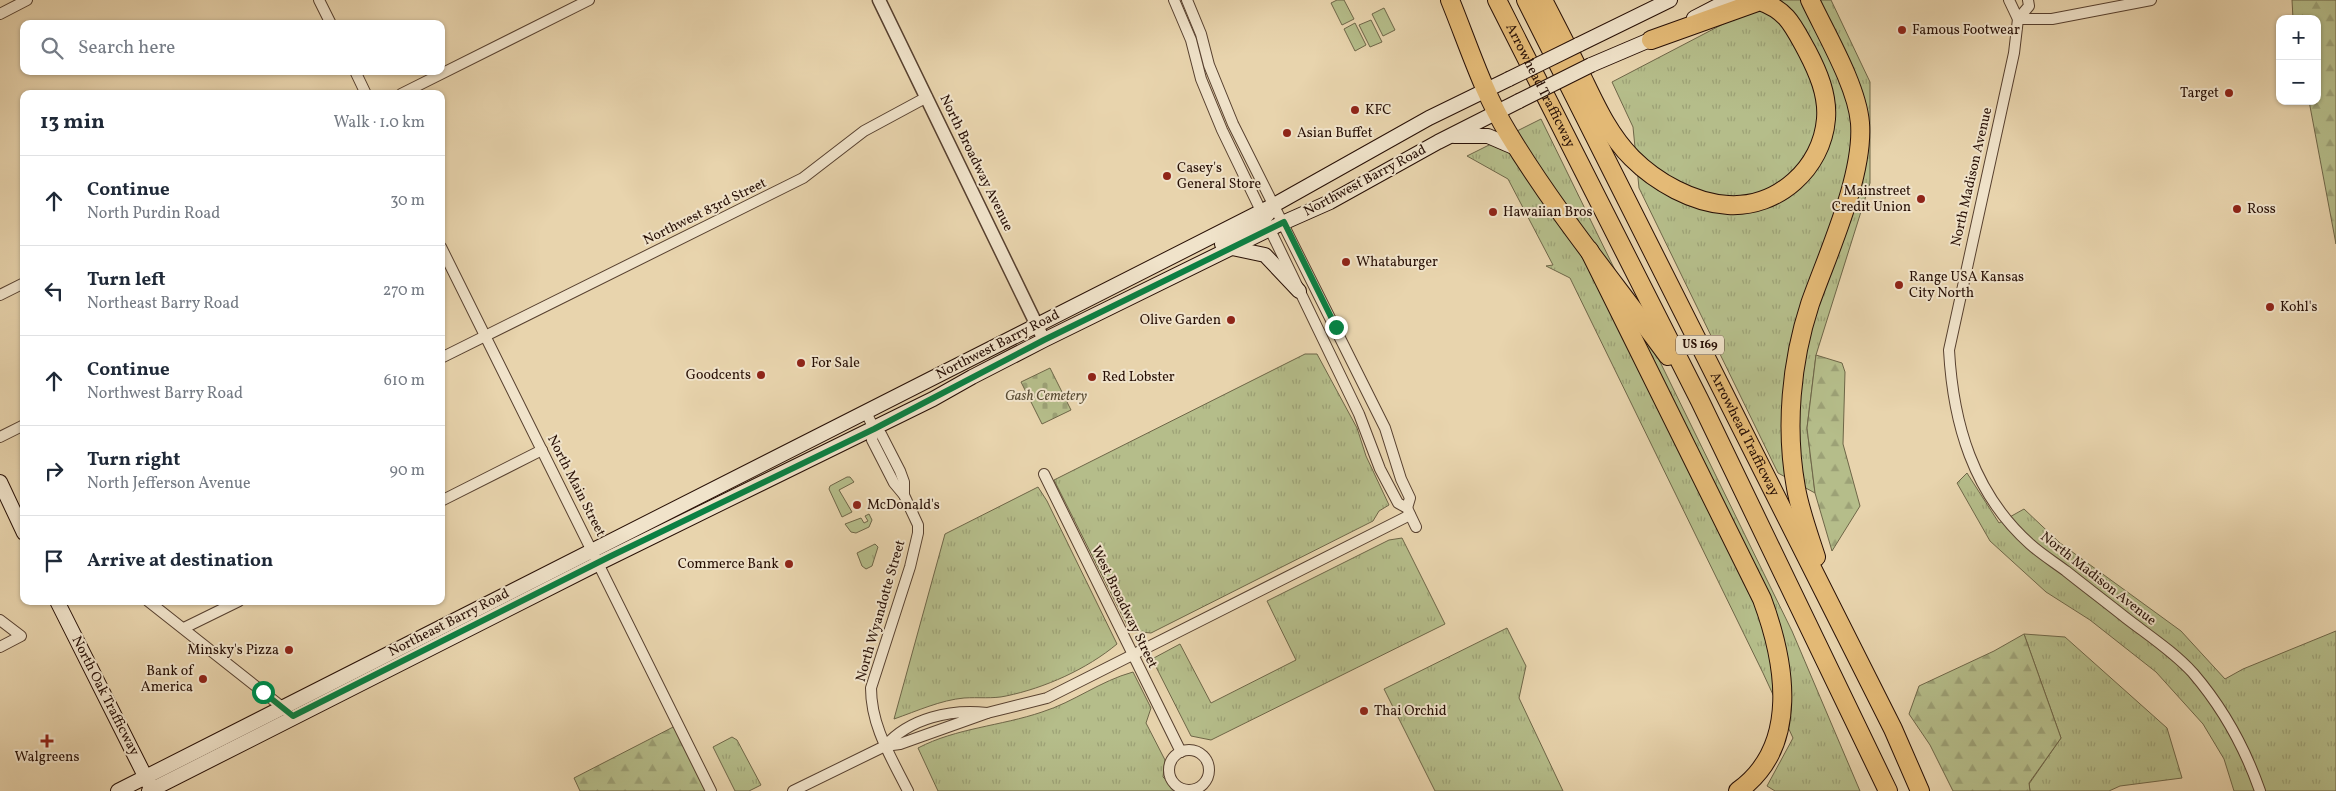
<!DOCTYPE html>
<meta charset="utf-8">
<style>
body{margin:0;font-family:Vollkorn,serif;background:#f6f6f7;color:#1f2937}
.controls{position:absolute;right:15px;top:15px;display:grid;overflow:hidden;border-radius:10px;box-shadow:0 1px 4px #0004}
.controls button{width:45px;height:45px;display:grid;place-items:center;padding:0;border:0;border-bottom:1px solid #e0e1e3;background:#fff;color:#1f2937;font:25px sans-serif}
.stop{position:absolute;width:15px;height:15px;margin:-11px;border:4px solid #0b8043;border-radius:50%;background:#fff}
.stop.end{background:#0b8043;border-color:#fff;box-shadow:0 1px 5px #0008}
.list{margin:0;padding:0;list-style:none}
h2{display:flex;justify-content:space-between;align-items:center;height:65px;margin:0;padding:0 20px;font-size:21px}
h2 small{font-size:16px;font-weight:400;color:#747a83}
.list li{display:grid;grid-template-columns:32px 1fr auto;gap:15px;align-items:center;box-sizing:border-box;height:90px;padding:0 20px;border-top:1px solid #e0e1e3}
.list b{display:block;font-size:19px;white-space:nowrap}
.list p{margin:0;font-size:16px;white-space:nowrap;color:#747a83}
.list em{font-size:16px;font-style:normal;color:#747a83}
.icon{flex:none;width:28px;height:28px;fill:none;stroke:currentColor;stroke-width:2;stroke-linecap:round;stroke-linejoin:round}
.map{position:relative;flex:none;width:2336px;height:791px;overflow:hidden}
.search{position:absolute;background:#fff;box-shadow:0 1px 4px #0004;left:20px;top:20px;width:425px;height:55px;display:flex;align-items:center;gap:12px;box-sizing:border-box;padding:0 18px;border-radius:10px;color:#747a83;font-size:19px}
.panel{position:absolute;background:#fff;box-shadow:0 1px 4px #0004;left:20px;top:90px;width:425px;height:515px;border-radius:10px}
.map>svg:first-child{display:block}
</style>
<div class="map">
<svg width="2336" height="791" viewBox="0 0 2336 791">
<defs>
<pattern id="grass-tufts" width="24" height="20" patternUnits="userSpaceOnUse" patternTransform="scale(1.25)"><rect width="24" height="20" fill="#b5bd8a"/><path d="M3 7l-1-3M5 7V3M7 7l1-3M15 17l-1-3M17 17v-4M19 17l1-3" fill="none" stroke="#9ca176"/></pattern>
<pattern id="forest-firs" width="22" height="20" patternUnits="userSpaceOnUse" patternTransform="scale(1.25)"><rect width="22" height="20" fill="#b5bd8a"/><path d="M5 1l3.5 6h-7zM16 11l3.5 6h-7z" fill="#9ca176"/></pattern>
<pattern id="cemetery-stones" width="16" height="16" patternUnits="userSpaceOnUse" patternTransform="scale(1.25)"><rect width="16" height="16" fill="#b5bd8a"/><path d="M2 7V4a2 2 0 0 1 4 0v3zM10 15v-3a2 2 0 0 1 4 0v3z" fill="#9ca176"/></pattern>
</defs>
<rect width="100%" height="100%" fill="#e8d4ad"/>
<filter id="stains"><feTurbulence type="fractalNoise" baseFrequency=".004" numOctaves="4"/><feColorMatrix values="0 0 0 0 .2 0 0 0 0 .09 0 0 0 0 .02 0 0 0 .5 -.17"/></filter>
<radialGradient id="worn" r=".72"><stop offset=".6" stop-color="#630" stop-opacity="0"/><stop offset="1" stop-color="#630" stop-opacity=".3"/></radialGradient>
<g fill="url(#grass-tufts)" stroke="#6e6648">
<polygon points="1769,0 1831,0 1870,82 1870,183 1816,355 1807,428 1815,493 1778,473 1639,188 1633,127 1612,82"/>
<polygon points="1541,119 1792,631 1860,791 1775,791 1767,786 1793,738 1763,673 1570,278 1546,266 1553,265 1508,179 1467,156"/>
<polygon points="1305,354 1317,354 1357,428 1366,456 1389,505 1379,511 1373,521 1151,633 1130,631 1054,480"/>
<polygon points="1967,473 1999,523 2024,509 2060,543 2181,631 2225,679 2243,669 2336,631 2336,791 2234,791 2224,759 2203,724 2156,672 2090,620 2046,592 1990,541 1957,483"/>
<path d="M1038,487L1047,501L1117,644C1087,669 1045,688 1006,696C993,699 978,697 964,698C941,700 917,711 894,719L945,534Z"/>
<polygon points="1402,538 1445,624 1211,740 1191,736 1152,659 1180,644 1211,703 1296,660 1267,601 1389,540"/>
<polygon points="875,544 878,547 872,566 866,569 862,566 857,553"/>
<polygon points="1507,628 1526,666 1519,698 1563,791 1435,791 1384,689"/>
<polygon points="2024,634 2065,637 2167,728 2182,778 2120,786 2109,791 2030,791 2029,784 2061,738"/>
<path d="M1133,672L1151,708L1146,723L1165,760L1163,777L1177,791H938L918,748C956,728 1001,726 1042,712C1074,702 1100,681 1133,672Z"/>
<polygon points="732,737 737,740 761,785 749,791 735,791 713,747"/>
</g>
<g fill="url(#forest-firs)" stroke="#6e6648">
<polygon points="2292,0 2336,0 2336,244 2309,101 2317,101 2317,19 2293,19"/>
<polygon points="1816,355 1842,363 1845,372 1843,444 1860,506 1832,551 1815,493 1807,428"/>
<polygon points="2024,634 2061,738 2029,783 2030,791 1953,791 1930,745 1909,714 1919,686 1994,651"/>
<polygon points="679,724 711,791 580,791 574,778"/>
</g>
<polygon fill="url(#cemetery-stones)" stroke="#6e6648" points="1050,368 1071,410 1042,424 1021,382"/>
<g fill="#b5bd8a" stroke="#6e6648">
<polygon points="1337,0 1344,0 1354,19 1342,25 1331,3"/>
<polygon points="1384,8 1395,30 1383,36 1372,14"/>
<polygon points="1371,20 1382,42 1370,47 1359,25"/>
<polygon points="1355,23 1366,45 1355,51 1344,29"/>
<polygon points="847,477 850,477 854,482 839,490 852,512 842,517 829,489 830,486"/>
<polygon points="869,514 872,520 869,527 856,533 851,532 845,524 861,518 864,523 868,521 865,516"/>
</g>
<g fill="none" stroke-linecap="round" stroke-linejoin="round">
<defs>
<g id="minor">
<polyline points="319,0 331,24"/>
<polyline points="1174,0 1191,40 1201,79 1222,130 1359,414 1380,469 1398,503 1407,508 1416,527"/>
<polyline points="1187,0 1201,34 1209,65 1233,124 1385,428 1401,479 1410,498 1407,508"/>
<polyline points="2009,0 2018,19"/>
<path d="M2028,0L2029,6L2018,19L2014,53L1949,350C1953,423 1973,493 2030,544C2041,554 2054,562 2066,571C2086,587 2106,602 2126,618C2148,635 2174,652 2193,673C2223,708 2245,748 2260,791"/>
<polyline points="0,14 27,0"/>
<polyline points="2018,19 2052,19 2151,0"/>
<polyline points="355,71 366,94"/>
<polyline points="401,94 589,0"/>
<polyline points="441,247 711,791"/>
<polyline points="0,295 24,283"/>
<polyline points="441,358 803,178 864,131 927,97"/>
<polyline points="866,412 874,429 881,434 900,471 904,482 904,495"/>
<path d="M874,429L872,440L894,483L904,495L918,525V533L910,567L871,688C871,726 891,757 908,791"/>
<polyline points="0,437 24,425"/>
<polyline points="1044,474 1181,752"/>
<polyline points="441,501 542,450"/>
<polyline points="148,601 287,711"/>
<polyline points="0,620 21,636 0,647"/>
<polyline points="184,628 239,601"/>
<polyline points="987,713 1047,698 1410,515"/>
<circle cx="1189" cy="770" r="20"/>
<path d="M793,791L885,746L900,744L987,713C950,709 910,718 885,746"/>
</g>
<polyline id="tertiary" points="879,0 1044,340"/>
<g id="secondary">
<polyline points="1694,18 1729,0"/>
<polyline points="1578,45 1670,0"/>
<polyline points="1591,65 1659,36"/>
<polyline points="1454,136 1488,136 1518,149"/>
<polyline points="1222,244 1255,225 1268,214"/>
<polyline points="1232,248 1265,255 1299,291"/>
<polyline points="0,482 24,533"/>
<polyline points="57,601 149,784"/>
<polyline points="118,791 1274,205 1429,118 1509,79"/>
<polyline points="149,791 599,563 933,399 972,377 1044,340 1278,225 1330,202 1438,142 1519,101"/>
</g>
<g id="motorway">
<path d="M1450,0C1468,44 1483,92 1508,133C1555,211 1614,282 1668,356"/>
<path id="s1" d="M1497,0L1700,401L1888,791"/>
<path id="s2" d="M1526,0L1893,729L1920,791"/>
<path d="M1543,0C1557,27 1571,54 1584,81C1597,108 1610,136 1632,158C1656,182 1693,203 1728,205C1778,208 1822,168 1826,119C1828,95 1818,72 1807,51C1793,26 1788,11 1760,1L1651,40"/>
<path d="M1810,0C1826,34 1857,86 1860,123C1864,176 1828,253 1810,304C1791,362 1785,428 1796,488C1800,511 1809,535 1816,557"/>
<path d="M1589,250L1762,599C1785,661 1801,746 1738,791"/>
</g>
</defs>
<use href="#minor" stroke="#57402f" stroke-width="12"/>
<use href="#tertiary" stroke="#57402f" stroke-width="15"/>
<use href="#secondary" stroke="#270f05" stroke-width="16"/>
<use href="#motorway" stroke="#270f05" stroke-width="20"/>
<use href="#minor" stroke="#f0e3ca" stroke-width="10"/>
<use href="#tertiary" stroke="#f0e3ca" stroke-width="12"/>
<use href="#secondary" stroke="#f0e3ca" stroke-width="14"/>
<use href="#motorway" stroke="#e4ba76" stroke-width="18"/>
<defs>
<g id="secondary-bridge">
<polyline points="1509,79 1578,45"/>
<polyline points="1519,101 1591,65"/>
</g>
</defs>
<use href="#secondary-bridge" stroke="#270f05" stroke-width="16" stroke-linecap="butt"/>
<use href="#secondary-bridge" stroke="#f0e3ca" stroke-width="14"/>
</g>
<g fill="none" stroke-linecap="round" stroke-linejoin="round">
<polyline stroke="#0b8043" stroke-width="6" points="263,692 293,716 611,556 874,429 1044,340 1284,222 1336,327"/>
</g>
<g fill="#8f2418" stroke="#f0e3ca" stroke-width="2">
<circle cx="1902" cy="30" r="5"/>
<circle cx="2229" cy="93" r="5"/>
<circle cx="1355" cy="110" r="5"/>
<circle cx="1287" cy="133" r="5"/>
<circle cx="1167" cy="176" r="5"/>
<circle cx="1921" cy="199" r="5"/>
<circle cx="2237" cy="209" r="5"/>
<circle cx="1493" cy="212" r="5"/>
<circle cx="1346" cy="262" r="5"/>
<circle cx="1899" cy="285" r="5"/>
<circle cx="2270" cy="307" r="5"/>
<circle cx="1231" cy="320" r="5"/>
<circle cx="801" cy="363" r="5"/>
<circle cx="761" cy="375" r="5"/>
<circle cx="1092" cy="377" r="5"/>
<circle cx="857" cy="505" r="5"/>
<circle cx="789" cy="564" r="5"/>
<circle cx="289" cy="650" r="5"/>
<circle cx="203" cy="679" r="5"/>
<circle cx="1364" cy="711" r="5"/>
<path d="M44.5 733.5h5v5h5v5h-5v5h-5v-5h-5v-5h5z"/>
</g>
<g text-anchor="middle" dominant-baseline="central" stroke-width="4" stroke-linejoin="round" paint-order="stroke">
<rect fill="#f0e3ca" stroke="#634f40" stroke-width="1" x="1676" y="335.5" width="48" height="19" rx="4"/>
<g font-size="12" font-weight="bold" fill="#270f05">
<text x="1700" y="345">US 169</text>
</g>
<g font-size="14" fill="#270f05" stroke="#f0e3ca" text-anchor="start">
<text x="1912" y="30">Famous Footwear</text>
<text x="2219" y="93" text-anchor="end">Target</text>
<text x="1365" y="110">KFC</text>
<text x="1297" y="133">Asian Buffet</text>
<text x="1177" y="168">Casey's<tspan x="1177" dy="16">General Store</tspan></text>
<text x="1911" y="191" text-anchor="end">Mainstreet<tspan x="1911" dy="16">Credit Union</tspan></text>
<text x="2247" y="209">Ross</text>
<text x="1503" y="212">Hawaiian Bros</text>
<text x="1356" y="262">Whataburger</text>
<text x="1909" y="277">Range USA Kansas<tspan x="1909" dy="16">City North</tspan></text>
<text x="2280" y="307">Kohl's</text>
<text x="1221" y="320" text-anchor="end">Olive Garden</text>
<text x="811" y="363">For Sale</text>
<text x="751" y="375" text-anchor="end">Goodcents</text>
<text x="1102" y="377">Red Lobster</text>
<text x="867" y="505">McDonald's</text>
<text x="779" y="564" text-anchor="end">Commerce Bank</text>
<text x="279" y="650" text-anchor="end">Minsky's Pizza</text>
<text x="193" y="671" text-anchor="end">Bank of<tspan x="193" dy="16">America</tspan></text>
<text x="1374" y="711">Thai Orchid</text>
<text x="47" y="757" text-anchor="middle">Walgreens</text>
</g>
<g font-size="14" fill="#270f05" stroke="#f0e3ca">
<text stroke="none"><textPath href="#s1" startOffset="96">Arrowhead Trafficway</textPath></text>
<text transform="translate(976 163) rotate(64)">North Broadway Avenue</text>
<text transform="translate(1972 177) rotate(-77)">North Madison Avenue</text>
<text transform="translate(1365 181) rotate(-28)">Northwest Barry Road</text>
<text transform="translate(705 212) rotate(-26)">Northwest 83rd Street</text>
<text transform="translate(998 345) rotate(-27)">Northwest Barry Road</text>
<text stroke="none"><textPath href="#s2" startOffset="486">Arrowhead Trafficway</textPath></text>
<text transform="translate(576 486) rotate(63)">North Main Street</text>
<text transform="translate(2098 579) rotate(38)">North Madison Avenue</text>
<text transform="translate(1124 607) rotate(64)">West Broadway Street</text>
<text transform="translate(881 611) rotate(-74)">North Wyandotte Street</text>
<text transform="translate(449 623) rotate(-27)">Northeast Barry Road</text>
<text transform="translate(105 696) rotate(63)">North Oak Trafficway</text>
</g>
<g font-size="14" font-style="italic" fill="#594c34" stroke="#f0e3ca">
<text x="1046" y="396">Gash Cemetery</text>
</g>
</g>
<rect width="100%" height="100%" filter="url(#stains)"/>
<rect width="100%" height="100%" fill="url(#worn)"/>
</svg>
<div class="controls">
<button>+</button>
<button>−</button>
</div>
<div class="stop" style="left:263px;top:692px"></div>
<div class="stop end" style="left:1336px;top:327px"></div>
<div class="search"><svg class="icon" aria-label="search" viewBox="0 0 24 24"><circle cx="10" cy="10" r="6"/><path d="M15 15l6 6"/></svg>Search here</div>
<section class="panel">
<h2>13 min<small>Walk · 1.0 km</small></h2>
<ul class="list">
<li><svg class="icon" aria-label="ahead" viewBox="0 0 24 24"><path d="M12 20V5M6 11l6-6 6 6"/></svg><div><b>Continue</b><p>North Purdin Road</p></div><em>30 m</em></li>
<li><svg class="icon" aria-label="left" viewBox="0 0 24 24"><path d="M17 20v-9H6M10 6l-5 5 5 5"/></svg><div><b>Turn left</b><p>Northeast Barry Road</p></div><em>270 m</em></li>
<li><svg class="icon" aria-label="ahead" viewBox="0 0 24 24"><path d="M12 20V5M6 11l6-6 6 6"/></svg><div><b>Continue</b><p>Northwest Barry Road</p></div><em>610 m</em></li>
<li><svg class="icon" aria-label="right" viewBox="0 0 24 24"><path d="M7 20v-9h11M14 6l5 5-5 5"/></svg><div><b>Turn right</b><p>North Jefferson Avenue</p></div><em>90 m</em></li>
<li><svg class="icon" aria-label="arrive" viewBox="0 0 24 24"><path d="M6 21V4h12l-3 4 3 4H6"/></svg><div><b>Arrive at destination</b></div></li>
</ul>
</section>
</div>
